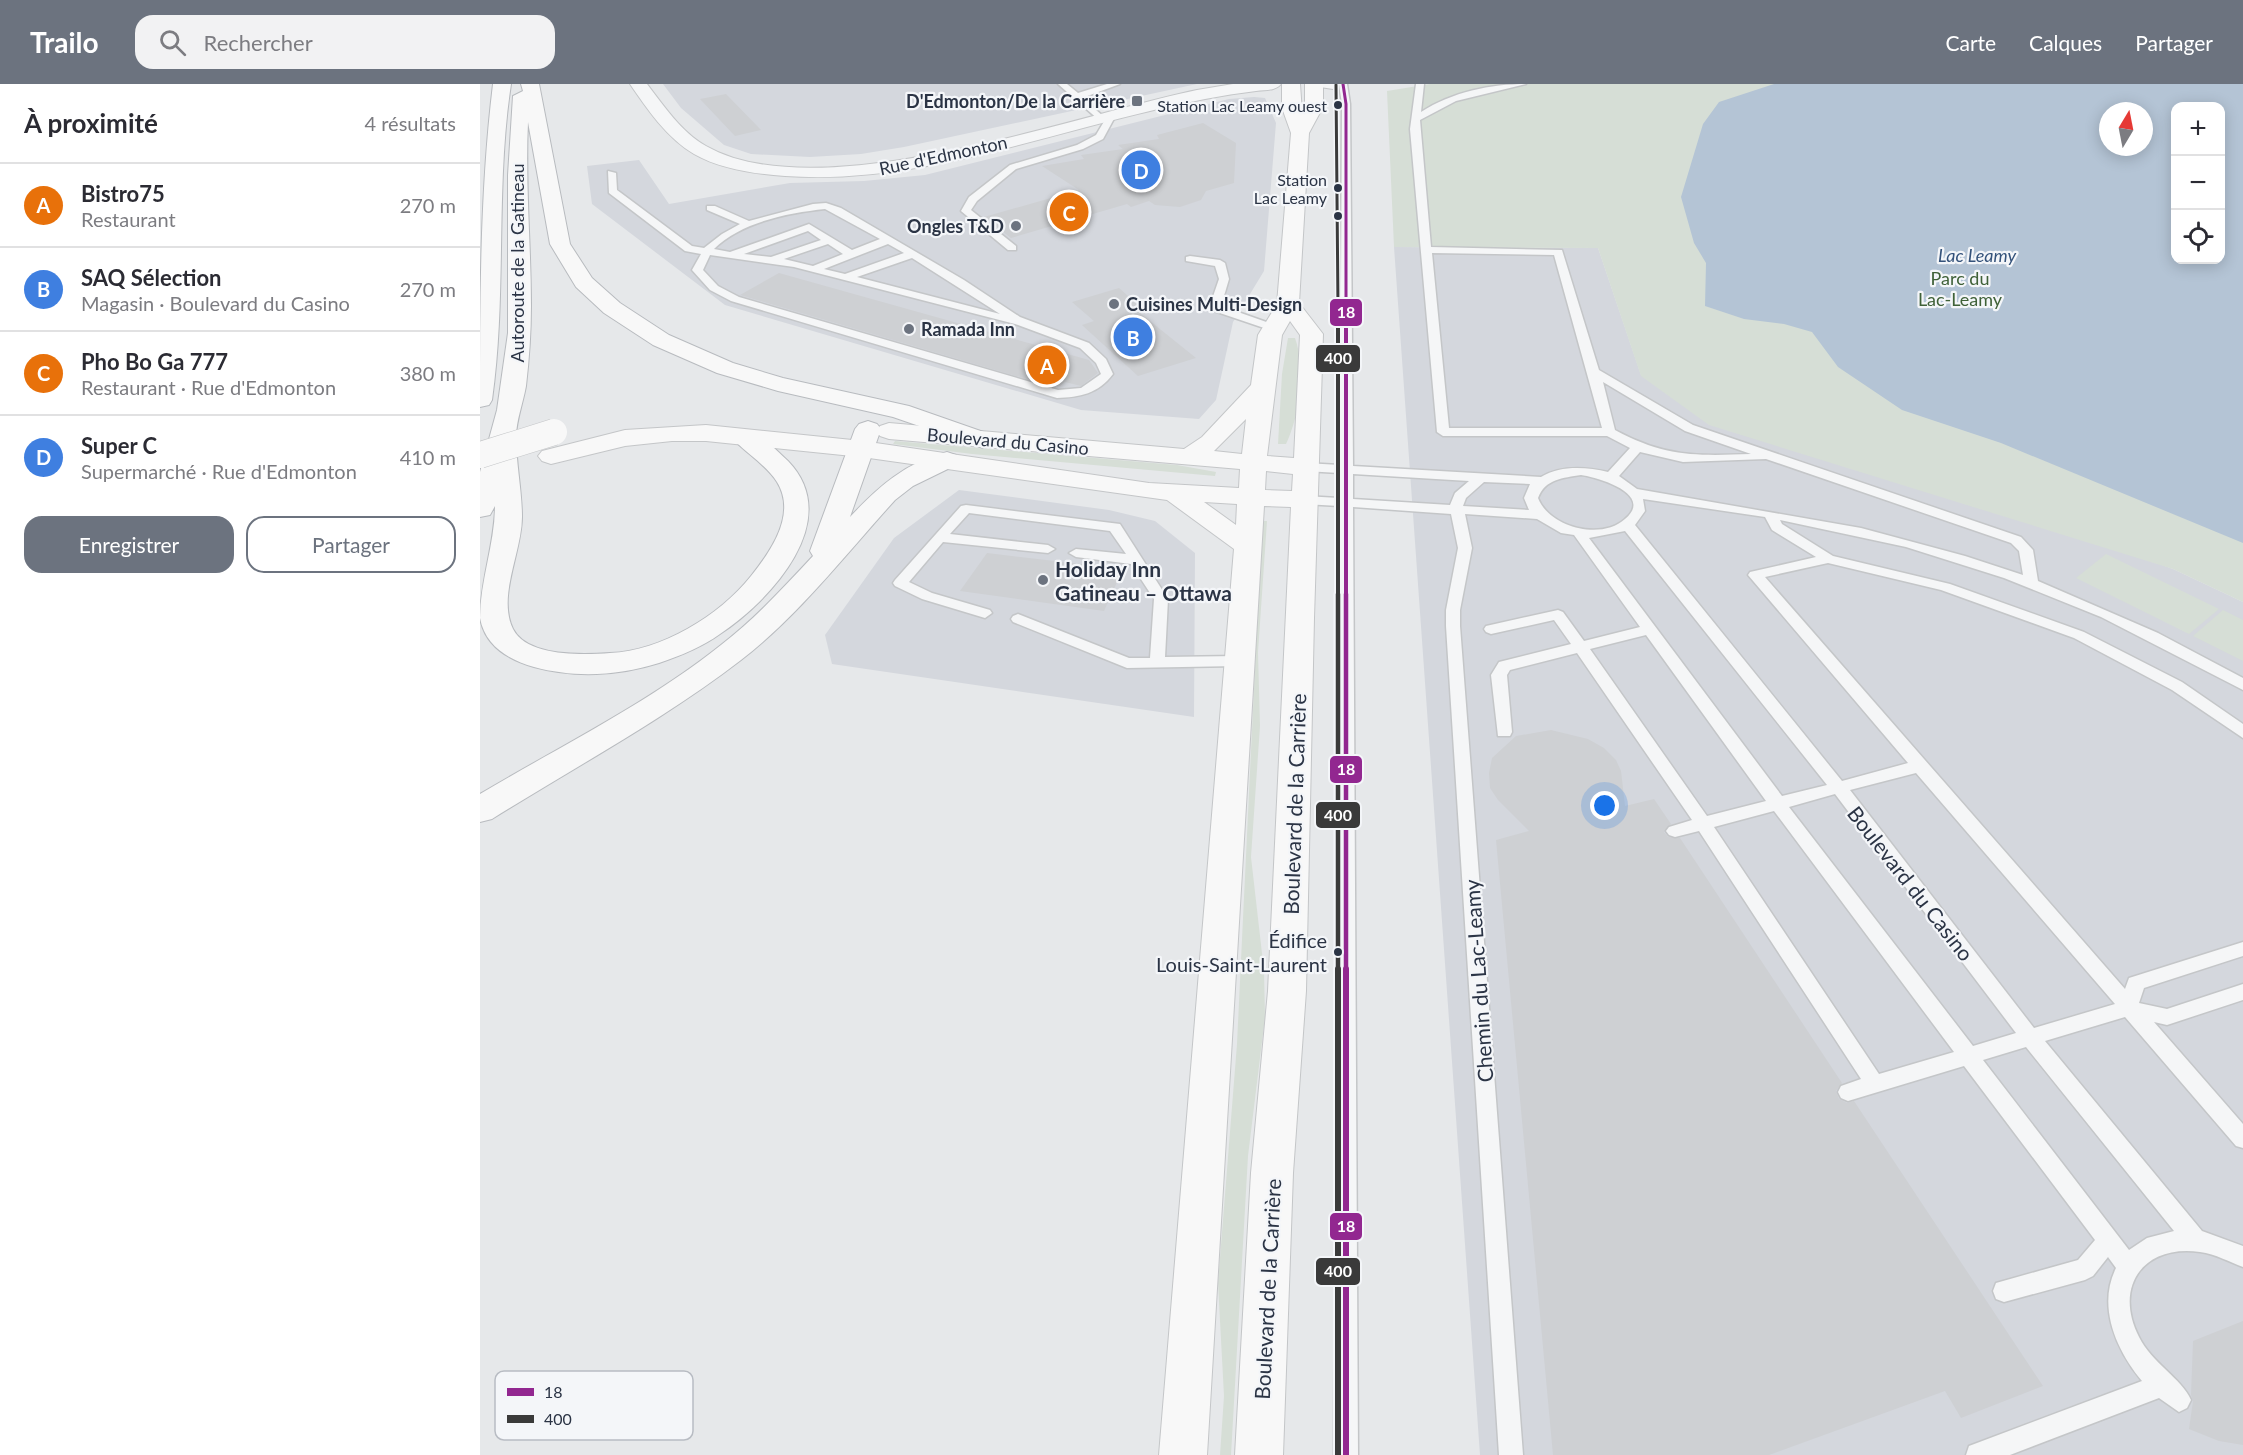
<!DOCTYPE html>
<html lang="fr">
<meta charset="utf-8">
<style>
body{margin:0;font-family:Lato,sans-serif;background:#f2f2f3;color:#2b2b33}
.controls{position:absolute;right:18px;top:18px;display:grid;overflow:hidden;border-radius:12px;box-shadow:0 3px 15px #0003}
.controls button{width:54px;height:54px;display:grid;place-items:center;padding:0;border:0;border-bottom:2px solid #e1e1e2;background:#fff;color:#2b2b33;font:30px sans-serif}
.compass{position:absolute;left:1619px;top:18px;width:54px;height:54px;border-radius:50%;background:#fff;box-shadow:0 3px 15px #0003;rotate:10deg}
.you{position:absolute;left:1125px;top:722px;width:21px;height:21px;margin:-15px;border:4px solid #fff;border-radius:50%;background:#1a73e8;box-shadow:0 0 0 9px #1a73e833}
.badge{display:grid;place-items:center;width:39px;height:39px;border-radius:50%;background:#6c737f;color:#fff;font-size:20px;font-weight:700}
.pin{position:absolute;translate:-50% -50%;border:3px solid #fff;box-shadow:0 2px 6px #0006}
.list{margin:0;padding:0;list-style:none}
h2{display:flex;justify-content:space-between;align-items:center;height:78px;margin:0;padding:0 24px;font-size:26px}
h2 small{font-size:20px;font-weight:400;color:#7c7c81}
.list li{display:grid;grid-template-columns:39px 1fr auto;gap:18px;align-items:center;box-sizing:border-box;height:84px;padding:0 24px;border-top:2px solid #e1e1e2}
.list b{display:block;font-size:22px;white-space:nowrap}
.list p{margin:0;font-size:20px;white-space:nowrap;color:#7c7c81}
.list em{font-size:20px;font-style:normal;color:#7c7c81}
.actions{display:flex;gap:12px;padding:18px 24px}
.actions a{flex:1;padding:14px 0;border:2px solid #6c737f;border-radius:18px;text-align:center;font-size:21px;color:#6c737f}
.actions .main{background:#6c737f;color:#fff}
.icon{flex:none;width:33px;height:33px;fill:none;stroke:currentColor;stroke-width:2;stroke-linecap:round;stroke-linejoin:round}
.map{position:relative;flex:none;width:1763px;height:1371px;overflow:hidden}
header{display:flex;align-items:center;gap:36px;box-sizing:border-box;height:84px;padding:0 30px;background:#6c737f;color:#fff}
header strong{font-size:28px}
nav{display:flex;gap:33px;margin-inline-start:auto;font-size:21px}
.search{width:420px;height:54px;background:#f2f2f3;display:flex;align-items:center;gap:15px;box-sizing:border-box;padding:0 21px;border-radius:18px;color:#7c7c81;font-size:22px}
main{display:flex}
aside{flex:1;background:#fff}
.map>svg:first-child{display:block}
</style>
<header>
<strong>Trailo</strong>
<div class="search"><svg class="icon" aria-label="search" viewBox="0 0 24 24"><circle cx="10" cy="10" r="6"/><path d="M15 15l6 6"/></svg>Rechercher</div>
<nav><a>Carte</a><a>Calques</a><a>Partager</a></nav>
</header>
<main>
<aside>
<h2>À proximité<small>4 résultats</small></h2>
<ul class="list">
<li><span class="badge" style="background:#e8710a">A</span><div><b>Bistro75</b><p>Restaurant</p></div><em>270 m</em></li>
<li><span class="badge" style="background:#3f7fe0">B</span><div><b>SAQ Sélection</b><p>Magasin · Boulevard du Casino</p></div><em>270 m</em></li>
<li><span class="badge" style="background:#e8710a">C</span><div><b>Pho Bo Ga 777</b><p>Restaurant · Rue d'Edmonton</p></div><em>380 m</em></li>
<li><span class="badge" style="background:#3f7fe0">D</span><div><b>Super C</b><p>Supermarché · Rue d'Edmonton</p></div><em>410 m</em></li>
</ul>
<div class="actions"><a class="main">Enregistrer</a><a>Partager</a></div>
</aside>
<div class="map">
<svg width="1763" height="1371" viewBox="0 0 1763 1371">
<rect width="100%" height="100%" fill="#e6e8ea"/>
<g fill="#d4d7dd">
<polygon points="183,0 717,0 424,63 381,70 330,73 271,70 244,61 201,24"/>
<polygon points="774,13 785,14 796,39 784,187 753,238 736,316 719,335 601,326 245,221 112,120 107,82 159,76 189,120 310,99 384,97 445,91 749,15"/>
<polygon points="914,163 1118,164 1161,291 1693,485 1763,518 1763,1371 1000,1371"/>
<polygon points="479,406 629,426 675,437 715,469 714,633 352,580 345,551 414,454"/>
</g>
<g fill="#d6ded6" fill-rule="evenodd">
<path d="M950,0H1763V518L1693,485L1229,341L1161,292L1118,164L914,163L907,7ZM1696,22H1740V176H1696ZM1628,27H1664V63H1628Z"/>
<path d="M808,254H815C826,285 820,330 806,360H798L802,290Z"/>
<polygon points="415,357 697,381 736,388 735,392 492,370 413,360"/>
<polygon points="782,437 787,437 778,568 780,642 771,773 784,887 785,933 768,1072 751,1371 740,1371 744,1312 738,1199 757,960"/>
<polygon points="1626,470 1739,525 1709,550 1596,494"/>
<polygon points="1743,526 1763,536 1763,577 1713,552"/>
</g>
<path fill="#b4c4d5" fill-rule="evenodd" d="M1294,0H1763V459L1521,359L1422,326L1358,283L1332,248L1304,240L1264,235L1225,222L1226,179L1214,159L1201,113L1223,40L1239,18ZM1696,22H1740V176H1696ZM1628,27H1664V63H1628Z"/>
<g fill="#ced0d3">
<polygon points="246,10 281,46 255,52 220,15"/>
<polygon points="723,39 756,59 754,99 726,107 721,116 700,123 675,121 669,117 651,123 647,120 531,154 504,133 599,106 562,82 604,75 601,71 643,65 638,61 679,55 677,51"/>
<polygon points="299,189 609,276 618,289 601,302 585,298 580,302 564,300 260,211"/>
<polygon points="639,204 660,223 655,225 716,274 658,292 602,241 614,237 592,218"/>
<polygon points="507,469 643,485 624,527 480,507"/>
<polygon points="1071,646 1108,655 1124,664 1136,676 1141,687 1145,722 1174,715 1191,740 1184,748 1188,753 1200,754 1362,999 1356,1007 1359,1015 1367,1019 1374,1017 1563,1302 1481,1334 1465,1307 1289,1371 1073,1371 1016,756 1049,747 1018,716 1010,704 1009,689 1012,674 1036,652"/>
<polygon points="1763,1237 1763,1361 1739,1357 1709,1345 1713,1317 1711,1311 1713,1257"/>
</g>
<g fill="none" stroke-linecap="round" stroke-linejoin="round">
<defs>
<g id="lane">
<polygon points="578,0 587,0 598,9 627,0 640,0 602,14 623,32 623,36 620,37"/>
<path d="M859,0H867L870,20L873,382L1061,393C1081,381 1106,383 1128,388L1150,364L1127,352H963L957,348L930,45L936,0H944L941,28C972,8 1011,0 1046,0L976,17L940,36L951,163L1082,166L1119,286L1213,341L1541,453L1553,466L1558,497L1678,549L1763,594V606L1621,533L1524,494L1426,463L1300,436L1302,440L1353,472L1470,500L1604,548L1702,598L1763,640V654L1692,606L1594,554L1461,506L1348,479L1285,493L1645,905L1649,894L1763,858V872L1664,904L1659,919L1687,925L1763,900V916L1687,941L1674,938L1763,1040V1064L1756,1062L1645,933L1565,957L1722,1147L1763,1162V1183C1749,1178 1736,1170 1720,1168C1664,1160 1633,1202 1659,1253C1671,1278 1702,1295 1711,1316L1707,1324L1699,1328L1679,1314L1530,1371H1486L1489,1362L1662,1297C1636,1266 1617,1222 1636,1184L1628,1173L1613,1192L1605,1196L1524,1218L1516,1215L1513,1207L1516,1199L1598,1176L1615,1156L1484,982L1368,1017L1361,1014L1358,1008L1361,1002L1381,995L1219,747L1195,753L1189,751L1186,747L1189,743L1212,736L1097,569L1030,586L1027,591L1032,648L1030,652H1018L1011,591L1019,578L1091,560L1074,536L1011,550L1006,548L1004,545L1006,542L1078,526L1083,528L1104,557L1160,543L1094,451L1081,449L1057,435L985,430L992,464L980,526V542L1043,1371H1019L966,542V526L978,464L971,430L873,423L878,1371H854L859,422L824,420L817,416L824,412L859,414V389L825,387L818,383L825,379L860,381L862,20ZM952,169L1074,171L1122,344H969ZM1123,298L1205,347L1271,370C1216,372 1185,373 1135,346ZM1160,368L1203,378L1286,375L1531,459L1539,467L1543,491L1485,472L1381,444L1157,405L1139,392ZM873,390L989,397L975,409L970,421L873,415ZM1101,391C1117,393 1175,410 1145,435C1121,457 1069,443 1058,414C1065,395 1083,394 1101,391ZM1004,398L1050,400L1044,414L1049,426L983,422L986,414ZM1163,415L1285,433L1292,446L1336,473L1270,488L1268,491L1428,679L1362,697L1155,441L1165,427ZM1145,447L1347,701L1302,712L1109,454ZM1166,551L1286,717L1227,732L1110,565ZM1436,689L1635,920L1554,944L1370,706ZM1355,710L1536,949L1493,962L1309,723ZM1294,727L1474,968L1399,990L1234,743ZM1546,963L1694,1147L1667,1154L1649,1166L1503,976Z"/>
<polygon points="629,29 636,31 623,55 603,65 536,85 497,117 491,126 536,162 536,166 528,166 481,127 489,113 530,81 597,61 616,51"/>
<path d="M128,87L136,89L137,106L212,162L224,164L242,150L260,140L227,126V122H235L269,137L333,120L346,119L361,124L484,196L540,233L609,259L626,275L633,290C618,310 600,313 577,314L251,217L230,206L212,186L221,170L205,167L129,109ZM345,125L400,155L372,166L329,140L250,168L234,165C261,138 308,129 345,125ZM328,147L341,156L291,173L264,170ZM348,160L363,170L333,182L304,175ZM408,160L424,169L365,190L344,185ZM230,171L314,183L535,240L600,264L616,279L621,290L601,304L578,306L259,213L238,202L223,186ZM432,174L520,230L377,193Z"/>
<polygon points="710,172 740,176 745,179 749,195 741,222 798,242 798,246 790,246 731,226 729,224 739,195 735,182 706,177 706,173"/>
<polygon points="486,421 640,440 688,515 685,573 758,572 766,577 758,582 647,584 533,538 531,535 533,532 538,530 649,574 670,574 674,515 651,480 596,473 589,469 596,465 646,470 630,447 489,429 470,450 568,461 575,465 568,469 463,458 429,498 452,509 510,526 512,529 505,534 442,515 415,502 413,499 415,496 481,422"/>
</g>
<g id="street">
<path d="M150,0H167C184,22 201,48 226,62C338,126 595,31 717,6L753,0H801C796,7 784,6 776,7C742,11 708,18 674,26C552,54 432,101 305,92C275,90 240,85 214,70C187,54 167,25 150,0Z"/>
<polygon points="838,0 861,0 853,5 840,3"/>
</g>
<path id="secondary" d="M802,0H820L822,29L825,23V0H843V23L829,49L819,219L843,250L834,534L826,907L813,1089L803,1371H755L771,1089L788,907L811,423L784,422L727,1371H679L754,465L687,416L382,373L226,357H192L145,362L71,380L62,377L58,372L62,367L145,346L226,341L382,357L669,399L759,404L760,385L409,355L400,352L396,347L400,342L409,339L704,365L722,353L771,301L778,251L797,220L811,49L802,24ZM810,237L820,251L814,374L787,372L802,251ZM766,335L762,370L734,367ZM786,387L813,390L812,407L785,406ZM724,418L757,420L756,441Z"/>
<g id="highway">
<path d="M13,0H31C15,105 27,211 12,316L9,321L0,323C0,215 0,107 13,0Z"/>
<path d="M41,0H59L90,160L112,194L140,219L189,251L253,279L303,294L429,322L512,351L516,356L512,361L503,364L413,333L298,307L237,289L173,261L124,229L96,203L70,160L48,38C45,100 51,161 51,222C51,249 49,276 46,302C43,319 36,337 36,353C36,380 42,407 42,433C42,468 17,512 33,545C47,573 103,571 130,569C181,567 239,532 271,492C291,467 317,430 297,398C287,382 269,371 256,358L252,353L256,348C276,343 294,364 308,377C365,436 291,516 240,550C222,563 200,572 179,579C138,592 94,594 54,583C29,576 5,562 0,534C0,497 15,459 15,422L10,431L0,433V388L17,326L28,249V91L33,12L43,7Z"/>
<path d="M388,337L397,340L401,345L370,433C398,403 426,378 467,368L476,371L480,376L476,381L433,402L415,416C366,470 319,531 261,576C183,636 95,683 12,735L0,738V710C79,663 170,618 241,561C275,535 304,503 333,472L330,467L375,345L379,340Z"/>
</g>
</defs>
<use href="#lane" stroke="#c4c6c8" stroke-width="3"/>
<use href="#street" stroke="#c4c6c8" stroke-width="2"/>
<use href="#secondary" stroke="#c4c6c8" stroke-width="2"/>
<use href="#highway" stroke="#b8bbbf" stroke-width="2"/>
<use href="#lane" fill="#f5f6f7" fill-rule="evenodd"/>
<use href="#street" fill="#f5f6f7" fill-rule="evenodd"/>
<use href="#secondary" fill="#f8f8f8" fill-rule="evenodd"/>
<use href="#highway" fill="#f8f8f8" fill-rule="evenodd"/>
<defs>
<polyline id="secondary-bridge" points="0,371 74,348"/>
</defs>
<use href="#secondary-bridge" stroke="#c4c6c8" stroke-width="27" stroke-linecap="butt"/>
<use href="#secondary-bridge" stroke="#f8f8f8" stroke-width="26"/>
<defs>
<polyline id="bus-1-far3" points="863,0 866,20 866,223"/>
<polyline id="bus-1-far2" points="866,222 866,512"/>
<polyline id="bus-1-far1" points="866,510 866,886"/>
<polyline id="bus-1" points="866,885 866,1371"/>
<polyline id="bus-2-far3" points="856,1 858,223"/>
<polyline id="bus-2-far2" points="858,222 858,512"/>
<polyline id="bus-2-far1" points="858,510 858,886"/>
<polyline id="bus-2" points="858,885 858,1371"/>
</defs>
<use href="#bus-1-far3" stroke="#f4f6f9" stroke-width="6"/>
<use href="#bus-1-far2" stroke="#f4f6f9" stroke-width="8"/>
<use href="#bus-1-far1" stroke="#f4f6f9" stroke-width="9"/>
<use href="#bus-1" stroke="#f4f6f9" stroke-width="10"/>
<use href="#bus-2-far3" stroke="#f4f6f9" stroke-width="6"/>
<use href="#bus-2-far2" stroke="#f4f6f9" stroke-width="8"/>
<use href="#bus-2-far1" stroke="#f4f6f9" stroke-width="9"/>
<use href="#bus-2" stroke="#f4f6f9" stroke-width="10"/>
<use href="#bus-1-far3" stroke="#922790" stroke-width="3"/>
<use href="#bus-1-far2" stroke="#922790" stroke-width="4"/>
<use href="#bus-1-far1" stroke="#922790" stroke-width="4.5"/>
<use href="#bus-1" stroke="#922790" stroke-width="6"/>
<use href="#bus-2-far3" stroke="#3a3a3a" stroke-width="3"/>
<use href="#bus-2-far2" stroke="#3a3a3a" stroke-width="4"/>
<use href="#bus-2-far1" stroke="#3a3a3a" stroke-width="4.5"/>
<use href="#bus-2" stroke="#3a3a3a" stroke-width="6"/>
</g>
<g fill="#6c737f" stroke="#f4f6f9" stroke-width="2">
<rect x="651" y="11" width="12" height="12" rx="3"/>
<circle cx="536" cy="142" r="6"/>
<circle cx="634" cy="220" r="6"/>
<circle cx="429" cy="245" r="6"/>
<circle cx="563" cy="496" r="6"/>
</g>
<g fill="#2b3445" stroke="#f4f6f9" stroke-width="2">
<circle cx="858" cy="21" r="5"/>
<circle cx="858" cy="104" r="5"/>
<circle cx="858" cy="132" r="5"/>
<circle cx="858" cy="868" r="5"/>
</g>
<g text-anchor="middle" dominant-baseline="central" stroke-width="4.5" stroke-linejoin="round" paint-order="stroke">
<g font-size="16" fill="#2b3445" stroke="#f4f6f9" text-anchor="end">
<text x="847" y="21">Station Lac Leamy ouest</text>
<text x="847" y="95">Station<tspan x="847" dy="18">Lac Leamy</tspan></text>
</g>
<g font-size="18" font-weight="bold" fill="#2b3445" stroke="#f4f6f9" text-anchor="end">
<text x="645" y="17">D'Edmonton/De la Carrière</text>
<text x="524" y="142">Ongles T&amp;D</text>
<text x="646" y="220" text-anchor="start">Cuisines Multi-Design</text>
<text x="441" y="245" text-anchor="start">Ramada Inn</text>
</g>
<g font-size="18" fill="#2b3445" stroke="#f4f6f9">
<text transform="translate(463 71) rotate(-12)">Rue d'Edmonton</text>
<text transform="translate(37 179) rotate(-90)">Autoroute de la Gatineau</text>
<text transform="translate(528 357) rotate(5)">Boulevard du Casino</text>
</g>
<g font-size="18" font-style="italic" fill="#34527a" stroke="#f4f6f9">
<text x="1497" y="171">Lac Leamy</text>
</g>
<g font-size="18" fill="#3f6138" stroke="#f4f6f9">
<text x="1480" y="194">Parc du<tspan x="1480" dy="21">Lac-Leamy</tspan></text>
</g>
<g font-size="20" fill="#2b3445" stroke="#f4f6f9" text-anchor="end">
<text x="847" y="856">Édifice<tspan x="847" dy="24">Louis-Saint-Laurent</tspan></text>
</g>
<g font-size="21" font-weight="bold" fill="#2b3445" stroke="#f4f6f9" text-anchor="start">
<text x="575" y="484">Holiday Inn<tspan x="575" dy="24">Gatineau – Ottawa</tspan></text>
</g>
<g font-size="21" fill="#2b3445" stroke="#f4f6f9">
<text transform="translate(814 720) rotate(-88)">Boulevard de la Carrière</text>
<text transform="translate(1431 799) rotate(52)">Boulevard du Casino</text>
<text transform="translate(998 897) rotate(-94)">Chemin du Lac-Leamy</text>
<text transform="translate(787 1205) rotate(-87)">Boulevard de la Carrière</text>
</g>
</g>
<rect x="15" y="1287" width="198" height="69" rx="9" fill="#f4f6f9" stroke="#b8bcc3" stroke-width="1.5"/>
<rect x="27" y="1304" width="27" height="8" fill="#922790"/>
<rect x="27" y="1331" width="27" height="8" fill="#3a3a3a"/>
<g font-size="16" fill="#2b3445">
<text x="64" y="1314">18</text>
<text x="64" y="1341">400</text>
</g>
<g stroke="#f4f6f9" stroke-width="2">
<rect x="849" y="214" width="34" height="29" rx="6" fill="#922790"/>
<rect x="835" y="260" width="46" height="29" rx="6" fill="#3a3a3a"/>
<rect x="849" y="671" width="34" height="29" rx="6" fill="#922790"/>
<rect x="835" y="717" width="46" height="28" rx="6" fill="#3a3a3a"/>
<rect x="849" y="1128" width="34" height="29" rx="6" fill="#922790"/>
<rect x="835" y="1173" width="46" height="29" rx="6" fill="#3a3a3a"/>
</g>
<g font-size="16" text-anchor="middle" font-weight="bold" fill="#fff">
<text x="866" y="234">18</text>
<text x="858" y="280">400</text>
<text x="866" y="691">18</text>
<text x="858" y="737">400</text>
<text x="866" y="1148">18</text>
<text x="858" y="1193">400</text>
</g>
</svg>
<div class="controls">
<button>+</button>
<button>−</button>
<button><svg class="icon" aria-label="locate" viewBox="0 0 24 24"><circle cx="12" cy="12" r="6"/><path d="M12 2v4M12 18v4M2 12h4M18 12h4"/></svg></button>
</div>
<svg class="compass" viewBox="-18 -18 36 36"><path d="M0-13l5 13h-10z" fill="#e53935"/><path d="M0 13l5-13h-10z" fill="#7c7c81"/></svg>
<div class="you"></div>
<div class="pin badge" style="left:567px;top:281px;background:#e8710a">A</div>
<div class="pin badge" style="left:653px;top:253px;background:#3f7fe0">B</div>
<div class="pin badge" style="left:589px;top:128px;background:#e8710a">C</div>
<div class="pin badge" style="left:661px;top:86px;background:#3f7fe0">D</div>
</div>
</main>
